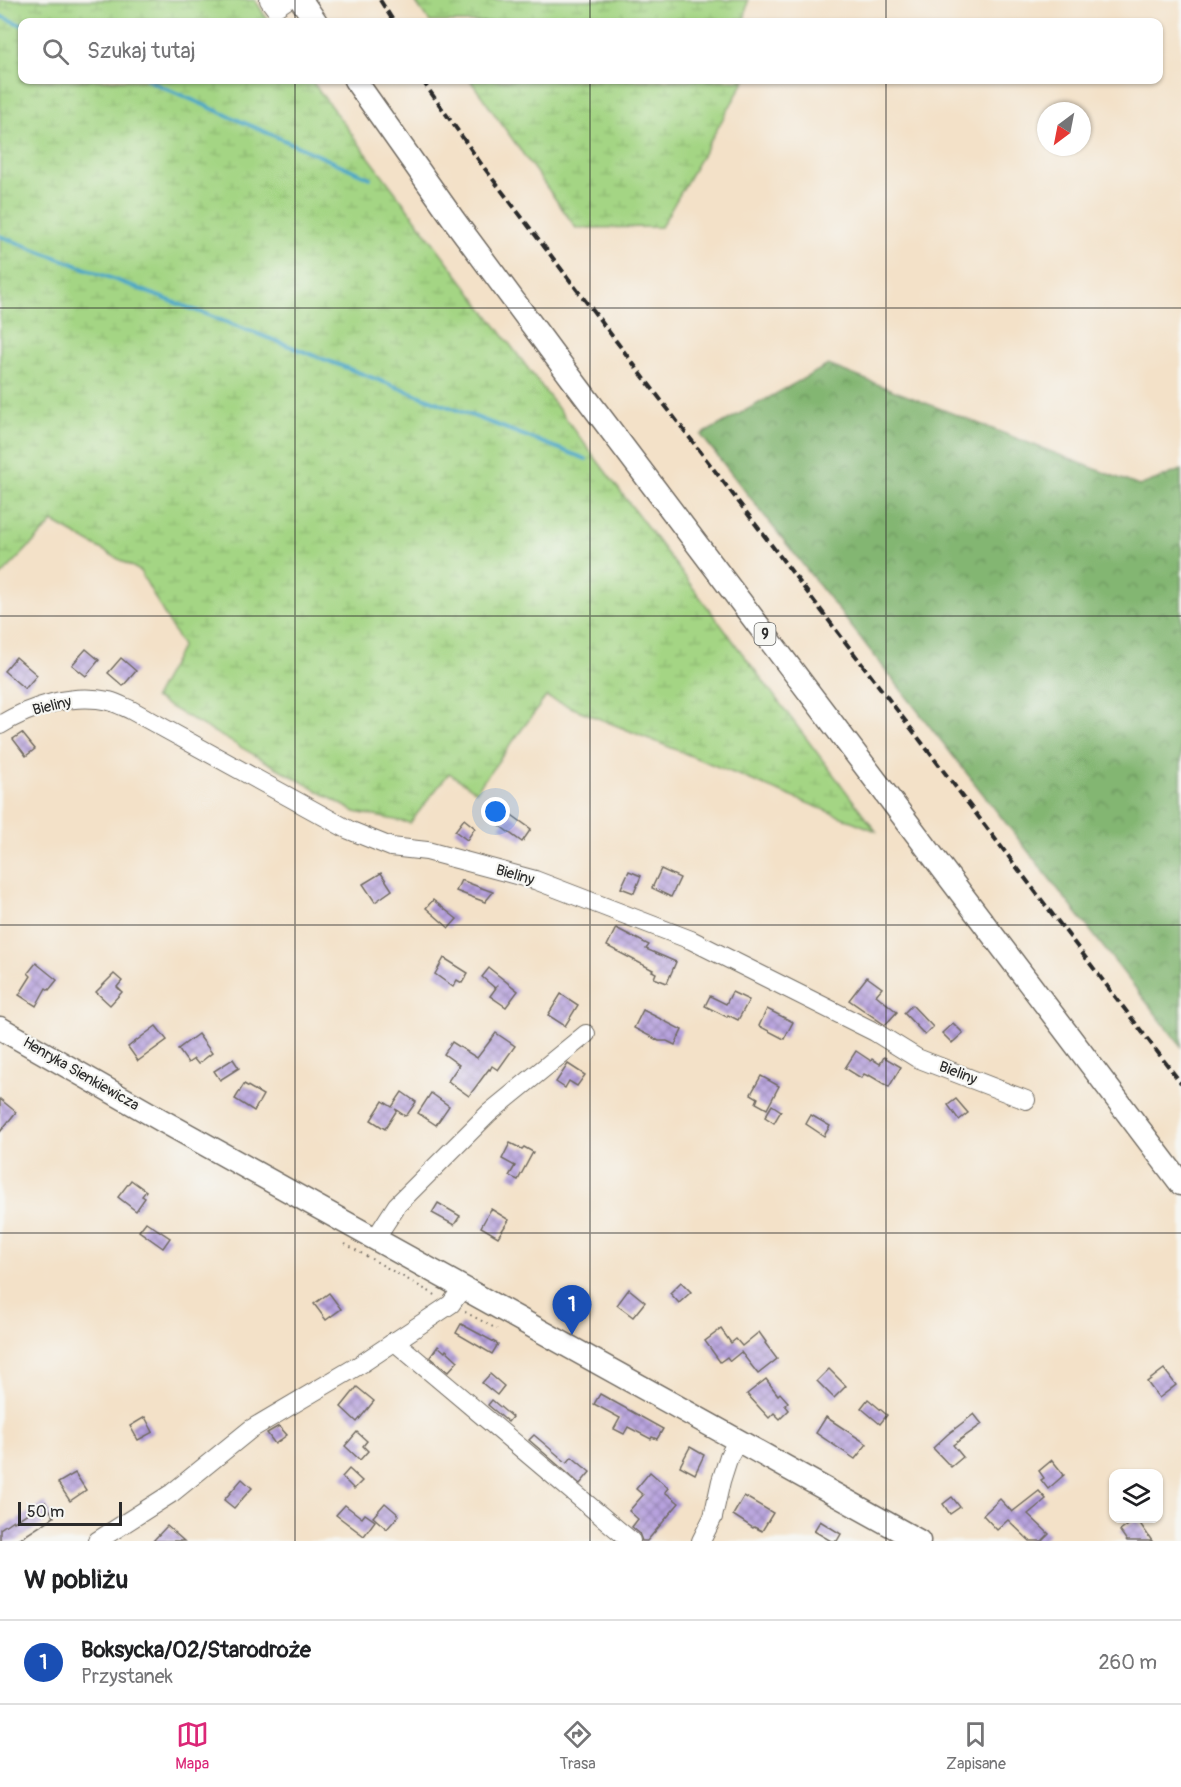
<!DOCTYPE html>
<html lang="pl">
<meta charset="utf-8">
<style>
body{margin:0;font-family:Pangolin,sans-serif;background:#f2f2f2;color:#202124}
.controls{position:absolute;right:18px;bottom:18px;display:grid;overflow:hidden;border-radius:12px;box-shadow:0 2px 4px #0004}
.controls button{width:54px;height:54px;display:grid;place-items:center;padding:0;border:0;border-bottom:2px solid #e0e0e0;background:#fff;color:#202124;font:30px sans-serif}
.compass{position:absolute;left:1037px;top:102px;width:54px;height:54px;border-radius:50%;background:#fff;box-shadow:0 2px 4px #0004;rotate:212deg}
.scale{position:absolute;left:18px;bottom:15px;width:104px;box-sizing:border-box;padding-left:6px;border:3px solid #2b2b2b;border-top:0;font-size:16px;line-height:21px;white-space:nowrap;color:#2b2b2b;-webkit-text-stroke:4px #f6f6f2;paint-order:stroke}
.you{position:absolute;left:496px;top:812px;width:21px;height:21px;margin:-15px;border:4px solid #fff;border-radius:50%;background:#1a73e8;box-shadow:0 0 0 9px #1a73e833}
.badge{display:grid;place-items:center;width:39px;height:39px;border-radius:50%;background:#db2777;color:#fff;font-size:20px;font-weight:700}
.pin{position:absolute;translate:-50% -50px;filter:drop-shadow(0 2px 3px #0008)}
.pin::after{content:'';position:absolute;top:32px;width:21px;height:18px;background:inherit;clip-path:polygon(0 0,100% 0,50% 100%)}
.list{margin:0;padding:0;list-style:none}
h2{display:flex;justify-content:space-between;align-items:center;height:78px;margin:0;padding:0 24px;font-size:26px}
h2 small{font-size:20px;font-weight:400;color:#757577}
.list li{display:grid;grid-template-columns:39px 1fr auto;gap:18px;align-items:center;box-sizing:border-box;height:84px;padding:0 24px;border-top:2px solid #e0e0e0}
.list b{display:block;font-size:22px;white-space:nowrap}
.list p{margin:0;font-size:20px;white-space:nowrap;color:#757577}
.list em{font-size:20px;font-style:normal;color:#757577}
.icon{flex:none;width:33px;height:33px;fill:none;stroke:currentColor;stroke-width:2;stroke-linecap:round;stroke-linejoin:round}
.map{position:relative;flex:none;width:1181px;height:1541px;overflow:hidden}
.search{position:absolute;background:#fff;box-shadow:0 2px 4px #0004;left:18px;right:18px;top:18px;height:66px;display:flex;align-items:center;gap:15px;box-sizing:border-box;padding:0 21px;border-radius:12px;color:#757577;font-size:22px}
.sheet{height:162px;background:#fff}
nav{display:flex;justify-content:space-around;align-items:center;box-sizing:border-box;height:84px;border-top:2px solid #e0e0e0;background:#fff;font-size:16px;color:#757577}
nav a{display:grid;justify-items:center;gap:3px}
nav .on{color:#db2777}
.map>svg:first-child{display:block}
</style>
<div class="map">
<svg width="1181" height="1541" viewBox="0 0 1181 1541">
<defs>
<pattern id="forest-crowns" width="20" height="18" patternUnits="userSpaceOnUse" patternTransform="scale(1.5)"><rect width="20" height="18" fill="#83b672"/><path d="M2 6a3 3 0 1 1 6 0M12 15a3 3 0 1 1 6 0" fill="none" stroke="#6b945e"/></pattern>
<pattern id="wetland-marsh" width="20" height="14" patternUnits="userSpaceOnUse" patternTransform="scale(1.5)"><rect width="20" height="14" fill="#a4d584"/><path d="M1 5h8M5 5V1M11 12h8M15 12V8" fill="none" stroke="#8db772"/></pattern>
<pattern id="building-cross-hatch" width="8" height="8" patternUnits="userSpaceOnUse" patternTransform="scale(1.5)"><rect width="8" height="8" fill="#b7a2de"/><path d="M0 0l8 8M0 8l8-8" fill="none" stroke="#9584b4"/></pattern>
</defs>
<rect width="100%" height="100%" fill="#f6f6f2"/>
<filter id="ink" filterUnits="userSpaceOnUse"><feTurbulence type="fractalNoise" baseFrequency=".0167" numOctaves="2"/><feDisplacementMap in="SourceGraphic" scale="12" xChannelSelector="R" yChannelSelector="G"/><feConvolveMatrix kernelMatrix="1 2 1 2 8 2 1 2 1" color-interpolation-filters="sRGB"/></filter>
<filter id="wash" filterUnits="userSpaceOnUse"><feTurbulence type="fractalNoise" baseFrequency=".008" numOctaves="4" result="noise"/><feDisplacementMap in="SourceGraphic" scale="24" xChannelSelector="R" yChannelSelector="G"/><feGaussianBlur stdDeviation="1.35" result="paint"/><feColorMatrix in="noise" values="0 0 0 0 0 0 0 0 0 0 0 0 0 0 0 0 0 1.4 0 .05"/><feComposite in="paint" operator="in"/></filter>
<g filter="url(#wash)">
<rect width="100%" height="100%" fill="#f3e1c8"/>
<polygon fill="url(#forest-crowns)" stroke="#57704e" stroke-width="1.5" points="828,365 1139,486 1181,470 1181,1046 701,435"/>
<g fill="url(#wetland-marsh)" stroke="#688058" stroke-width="1.5">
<polygon points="0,0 255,0 269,22 22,22 22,80 311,80 876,831 546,697 476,791 449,773 410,823 355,812 154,698 182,646 140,571 53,522 0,577"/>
<polygon points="414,0 748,0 744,22 430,22"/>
<polygon points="470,80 745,80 661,227 576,228"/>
</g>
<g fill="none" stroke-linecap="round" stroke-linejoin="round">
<g stroke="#4aa6c8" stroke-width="4">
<polyline points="0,16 22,25"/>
<polyline points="147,80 370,178"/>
<polyline points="0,236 586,459"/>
</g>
</g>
<g id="blocks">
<g fill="url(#building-cross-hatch)">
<polygon points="86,649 99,660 86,676 72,665"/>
<polygon points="16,657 37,675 25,689 4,671"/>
<polygon points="121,658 136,671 123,686 108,673"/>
<polygon points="22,733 35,749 26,756 13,739"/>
<polygon points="509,813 531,829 522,842 500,826"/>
<polygon points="464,819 475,828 467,840 455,831"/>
<polygon points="661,869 680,878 671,897 652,888"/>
<polygon points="629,871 641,876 634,893 621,888"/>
<polygon points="381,873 392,890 375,902 363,884"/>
<polygon points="461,880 479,887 493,892 485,902 456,891"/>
<polygon points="433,900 457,919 449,928 426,908"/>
<polygon points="616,928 649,945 646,949 676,962 667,983 654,978 656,973 652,971 653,970 607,946"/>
<polygon points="444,958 468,973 462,983 457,980 453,987 435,974"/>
<polygon points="36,963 57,980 49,990 46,988 36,1006 19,995 31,976 28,973"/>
<polygon points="489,968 518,991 506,1007 490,996 498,985 495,988 482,977"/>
<polygon points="114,974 122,981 117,987 122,992 110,1005 96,992"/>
<polygon points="867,977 882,988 876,995 897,1012 885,1025 849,1000"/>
<polygon points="732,992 749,1000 738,1020 728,1015 727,1017 705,1006 710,996 726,1004"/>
<polygon points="561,994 578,1005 565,1026 548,1015"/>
<polygon points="912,1005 933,1027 925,1035 904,1013"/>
<polygon points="767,1009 793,1022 784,1039 759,1026"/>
<polygon points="643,1010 682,1030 675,1045 667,1041 659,1041 634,1028"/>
<polygon points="953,1023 963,1033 952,1043 942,1033"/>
<polygon points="156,1026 167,1040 138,1061 128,1047"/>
<polygon points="496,1033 515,1046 498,1070 492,1066 490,1070 489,1069 469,1096 448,1081 459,1065 444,1054 452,1042 477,1058"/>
<polygon points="198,1034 212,1053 198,1064 194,1059 188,1063 178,1049"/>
<polygon points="856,1051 871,1061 872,1059 880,1064 884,1057 901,1067 889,1087 869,1075 868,1076 864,1074 861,1078 845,1068"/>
<polygon points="233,1059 239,1068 220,1080 214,1071"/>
<polygon points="568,1064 585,1075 577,1086 569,1081 565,1088 556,1082"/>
<polygon points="761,1076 779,1086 767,1109 756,1103 758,1098 751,1094"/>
<polygon points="244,1084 263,1095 254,1111 235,1099"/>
<polygon points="402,1092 416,1102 407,1115 405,1116 395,1109 397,1110 385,1129 371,1120 383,1101 392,1107"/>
<polygon points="431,1093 449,1106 436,1125 418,1113"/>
<polygon points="0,1099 16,1112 0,1132"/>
<polygon points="956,1099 968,1113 959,1120 948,1105"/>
<polygon points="772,1105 781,1111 774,1123 765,1117"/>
<polygon points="811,1115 830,1126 824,1136 806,1124"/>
<polygon points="510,1143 522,1149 524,1147 533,1152 518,1180 509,1176 515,1166 502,1159"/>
<polygon points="131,1180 146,1191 142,1196 145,1198 136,1211 118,1197"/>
<polygon points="438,1203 460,1216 454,1225 432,1213"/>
<polygon points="491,1209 509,1220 498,1237 481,1227"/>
<polygon points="146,1222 170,1238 163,1248 139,1231"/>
<polygon points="681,1282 691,1292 679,1303 670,1293"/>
<polygon points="629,1289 645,1302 633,1317 617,1305"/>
<polygon points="329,1293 341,1309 326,1320 314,1304"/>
<polygon points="461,1324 498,1344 492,1354 456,1333"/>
<polygon points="721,1329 731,1343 736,1339 742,1346 759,1332 766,1342 765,1343 777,1359 758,1374 741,1352 730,1361 727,1357 720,1362 705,1341"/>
<polygon points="438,1346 445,1352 446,1350 458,1361 448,1372 430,1357"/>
<polygon points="829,1369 846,1386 834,1398 817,1381"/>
<polygon points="1164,1369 1176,1385 1159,1398 1147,1382"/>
<polygon points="490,1374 504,1386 497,1395 482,1383"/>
<polygon points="766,1379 778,1395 780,1393 788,1402 785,1405 789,1410 780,1419 774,1413 769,1418 747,1394"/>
<polygon points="357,1387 374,1401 357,1422 341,1407"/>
<polygon points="600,1394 663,1429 657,1439 652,1437 651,1439 628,1427 624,1434 614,1429 620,1418 594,1404"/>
<polygon points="868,1399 887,1415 880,1424 861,1408"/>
<polygon points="492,1400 512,1417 508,1422 488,1405"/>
<polygon points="974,1414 982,1424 953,1445 963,1457 951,1467 933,1448 948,1434"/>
<polygon points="145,1417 153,1432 138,1440 130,1426"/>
<polygon points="826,1417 867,1444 855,1459 816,1433"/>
<polygon points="279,1426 287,1435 275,1444 267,1433"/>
<polygon points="357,1432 367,1441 363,1446 368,1451 360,1460 345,1446"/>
<polygon points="534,1435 567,1463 572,1457 590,1472 580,1484 529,1440"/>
<polygon points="690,1447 704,1455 695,1474 680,1466"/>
<polygon points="1052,1460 1064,1475 1048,1489 1041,1480 1044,1478 1039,1471"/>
<polygon points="349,1469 362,1481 354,1489 342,1477"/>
<polygon points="650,1472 665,1485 668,1488 665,1492 679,1503 647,1541 642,1541 639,1533 632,1527 638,1519 629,1511 643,1495 636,1489"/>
<polygon points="75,1473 86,1490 70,1501 58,1483"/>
<polygon points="242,1479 252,1488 234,1508 224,1500"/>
<polygon points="1039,1491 1046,1499 1028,1514 1049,1534 1042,1541 1030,1541 1008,1520 997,1530 983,1515 1000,1499 1012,1512"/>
<polygon points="744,1496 773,1513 762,1531 754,1527 753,1528 733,1515"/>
<polygon points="952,1497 960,1507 950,1514 943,1504"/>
<polygon points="45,1502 54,1517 17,1541 0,1541 0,1529 13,1520 14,1522"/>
<polygon points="385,1503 399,1515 387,1529 373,1517"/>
<polygon points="345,1505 362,1518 365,1514 375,1521 364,1536 336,1515"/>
<polygon points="1137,1519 1152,1541 1127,1541 1120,1531"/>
<polygon points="820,1521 841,1534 837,1541 831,1541 814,1531"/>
<polygon points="167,1526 184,1541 153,1541"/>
</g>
</g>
</g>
<g filter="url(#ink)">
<use href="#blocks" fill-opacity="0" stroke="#716b62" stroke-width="1.5"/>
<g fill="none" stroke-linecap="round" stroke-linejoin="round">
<defs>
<g id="minor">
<polyline points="269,0 275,8 287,0"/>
<path d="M0,725C31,706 72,693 109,701C117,703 124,707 131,710L349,830L391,847L427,851L535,880L691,940L875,1032L917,1058L1026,1100"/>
<polyline points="375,1239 397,1205 489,1113 586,1034"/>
<polyline points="394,1341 631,1541"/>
<polyline points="97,1541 172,1493 251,1429 361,1364 451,1304 463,1287"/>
<polyline points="701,1541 713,1517 721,1481 729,1456 738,1440"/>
</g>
<g id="major">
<polyline points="301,0 316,22"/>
<polyline points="355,80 454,220 572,379 1181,1184"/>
<polyline points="0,1028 161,1120 919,1541"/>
</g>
</defs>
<use href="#minor" stroke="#716b62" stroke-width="20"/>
<use href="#major" stroke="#716b62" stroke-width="25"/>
<g stroke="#716b62" stroke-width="2" stroke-dasharray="1.5 4.5" stroke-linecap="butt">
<polyline points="345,1244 437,1296"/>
<polyline points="465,1312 497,1329"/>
</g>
<use href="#minor" stroke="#fff" stroke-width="18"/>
<use href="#major" stroke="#fff" stroke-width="22"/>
<g stroke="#2b2b2b" stroke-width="4" stroke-dasharray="9 4.5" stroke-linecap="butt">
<polyline points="380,0 394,22"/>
<polyline points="422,80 482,165 1181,1083"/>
</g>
</g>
</g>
<path fill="none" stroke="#2b2b2b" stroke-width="1.5" stroke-opacity="0.55" d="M295,0V22M590,0V22M886,0V22M295,80V1541M590,80V1541M886,80V1541M0,308H1181M0,616H1181M0,925H1181M0,1233H1181"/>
<g text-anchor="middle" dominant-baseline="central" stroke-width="4.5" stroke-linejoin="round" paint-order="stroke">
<rect fill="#f6f6f2" stroke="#686867" stroke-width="1.5" x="754.5" y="623" width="21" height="22" rx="4.5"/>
<g font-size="14" font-weight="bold" fill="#2b2b2b">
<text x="765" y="634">9</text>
</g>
<g font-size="15" fill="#2b2b2b" stroke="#f6f6f2">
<text transform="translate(52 706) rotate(-14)">Bieliny</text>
<text transform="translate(515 875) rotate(16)">Bieliny</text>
<text transform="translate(958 1073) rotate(21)">Bieliny</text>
<text transform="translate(81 1074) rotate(30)">Henryka Sienkiewicza</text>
</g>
</g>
</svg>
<div class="controls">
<button><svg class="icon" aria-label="layers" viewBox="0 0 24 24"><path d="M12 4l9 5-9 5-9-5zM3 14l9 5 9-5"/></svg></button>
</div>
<svg class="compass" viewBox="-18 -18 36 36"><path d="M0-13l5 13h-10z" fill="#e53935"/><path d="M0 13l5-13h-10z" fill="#757577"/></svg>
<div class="scale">50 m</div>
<div class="you"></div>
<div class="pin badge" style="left:572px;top:1335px;background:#1a4fb4">1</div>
<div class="search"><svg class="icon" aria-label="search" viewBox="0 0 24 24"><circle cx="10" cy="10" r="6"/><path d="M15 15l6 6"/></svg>Szukaj tutaj</div>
</div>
<section class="sheet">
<h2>W pobliżu<small></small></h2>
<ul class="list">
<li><span class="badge" style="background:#1a4fb4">1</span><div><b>Boksycka/02/Starodroże</b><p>Przystanek</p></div><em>260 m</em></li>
</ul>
</section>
<nav>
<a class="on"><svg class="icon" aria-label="map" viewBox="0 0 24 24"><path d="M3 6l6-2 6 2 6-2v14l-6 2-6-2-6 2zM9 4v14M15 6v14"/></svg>Mapa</a>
<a><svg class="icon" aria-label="directions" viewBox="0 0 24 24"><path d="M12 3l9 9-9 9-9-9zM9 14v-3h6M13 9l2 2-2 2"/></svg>Trasa</a>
<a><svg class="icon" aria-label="saved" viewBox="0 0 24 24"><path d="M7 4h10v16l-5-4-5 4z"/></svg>Zapisane</a>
</nav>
